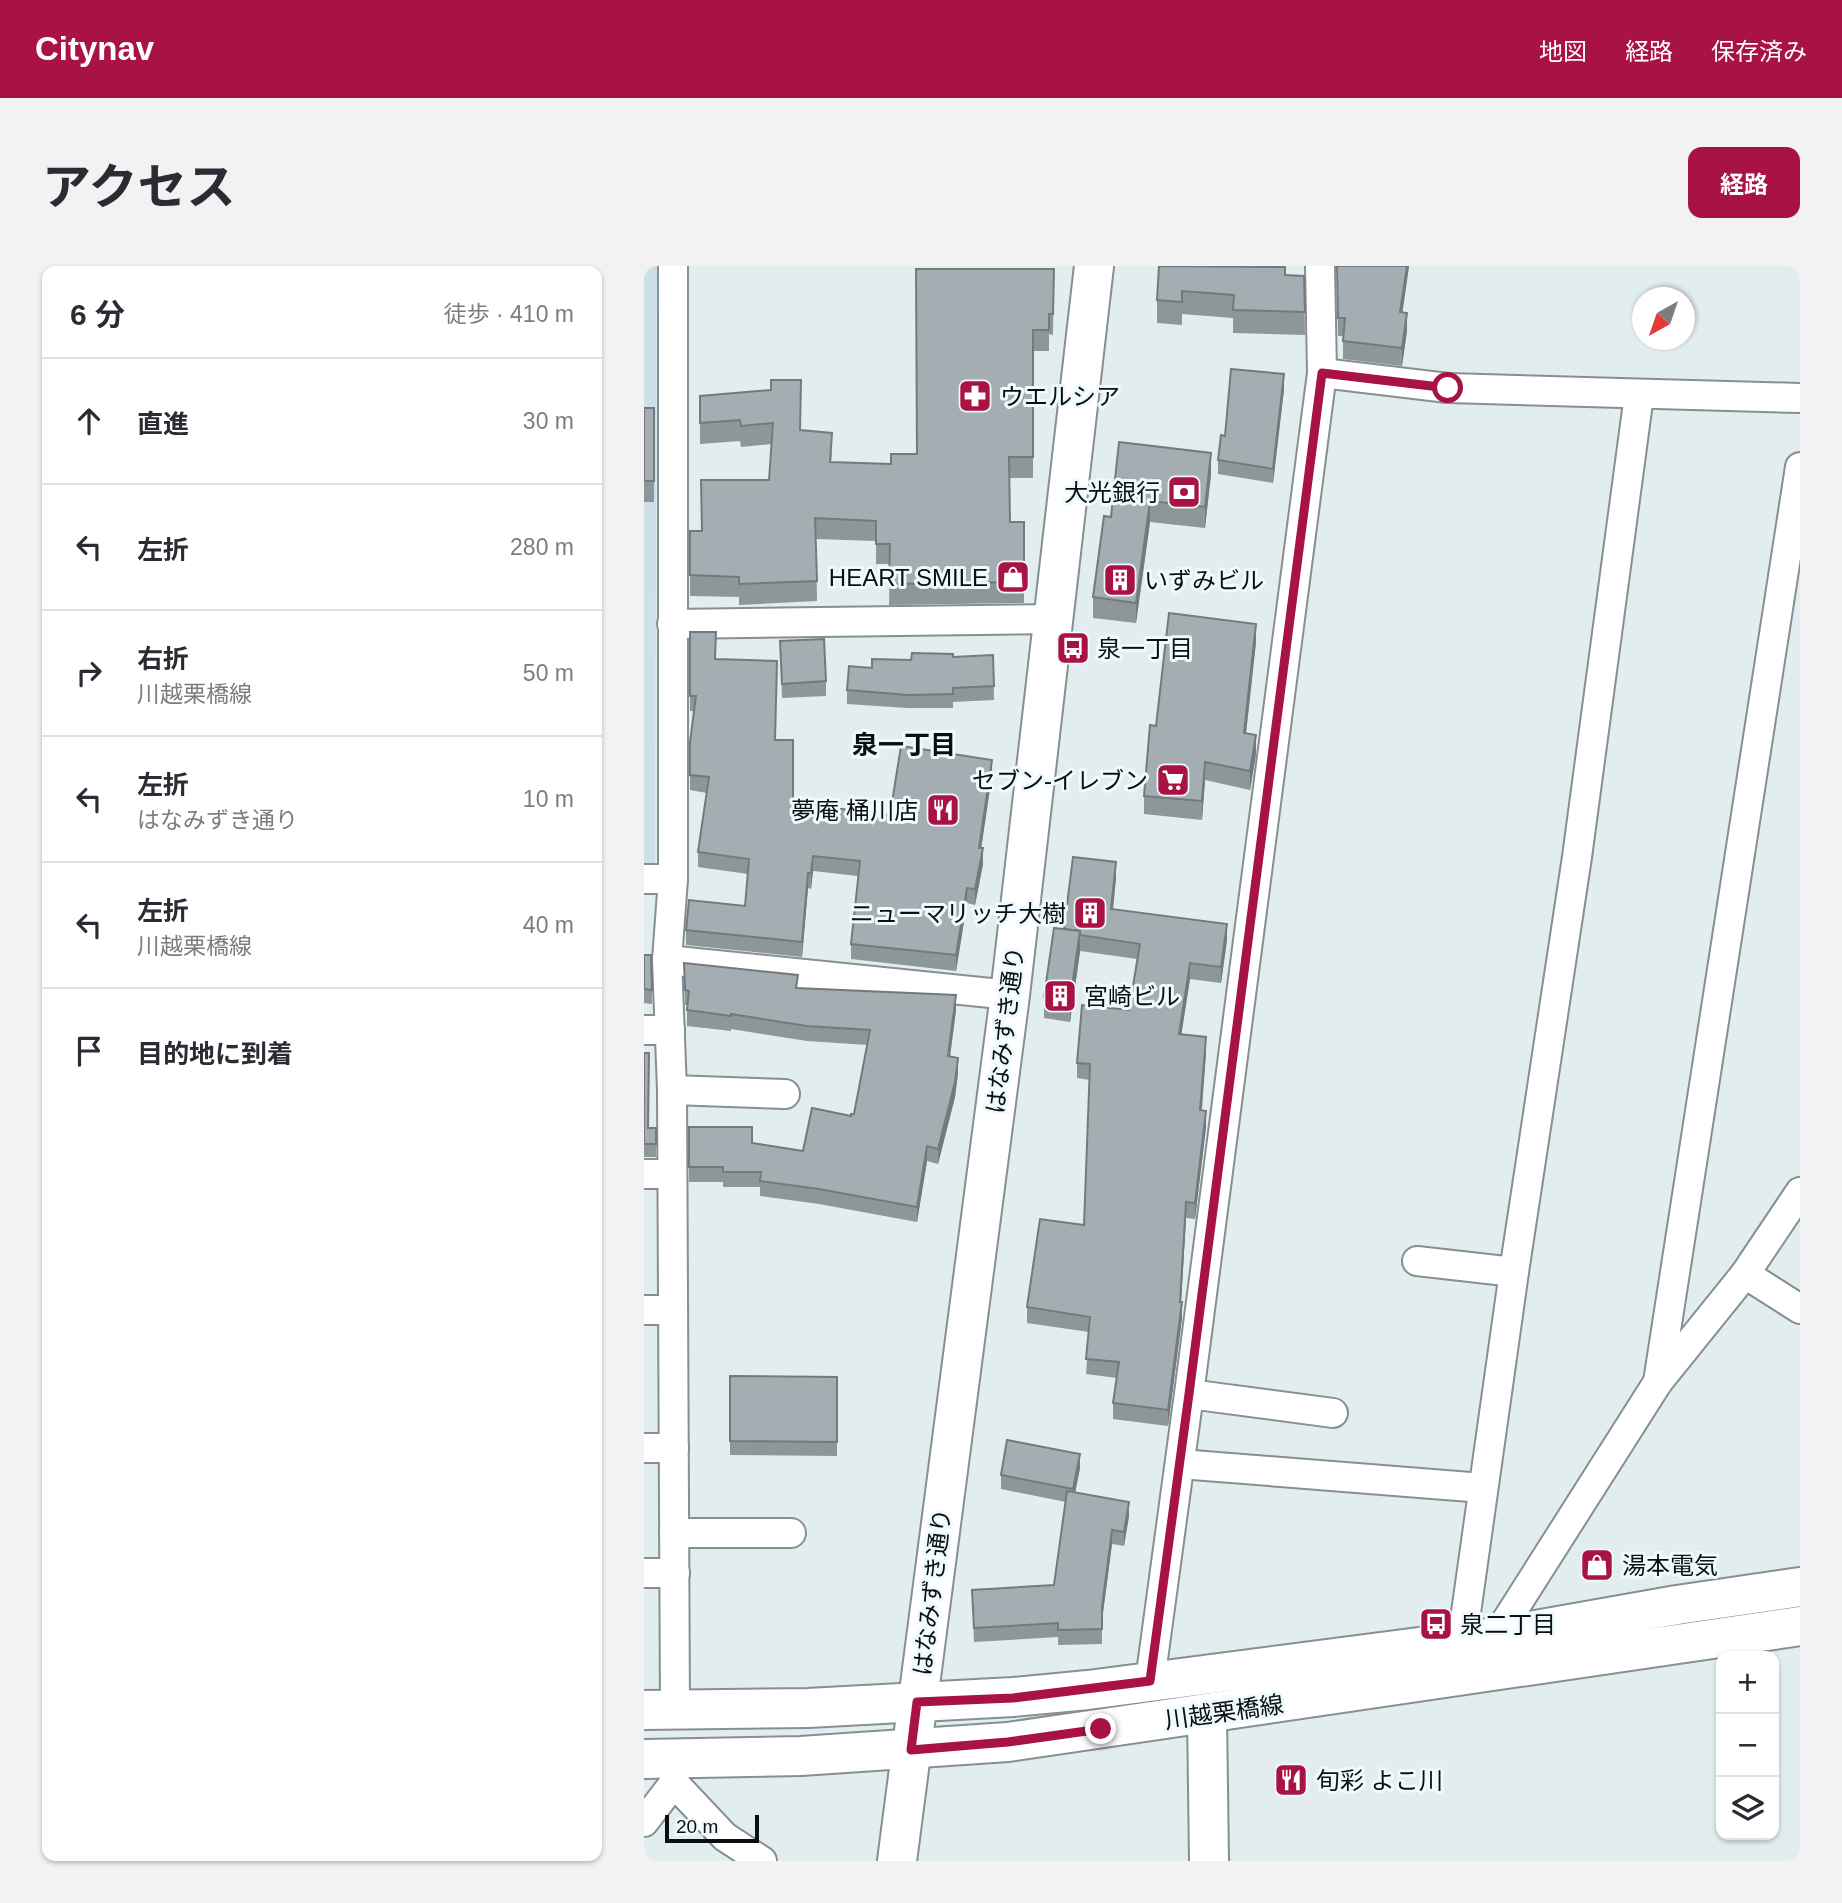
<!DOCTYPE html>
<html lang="ja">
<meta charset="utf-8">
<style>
body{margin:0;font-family:Helvetica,"Noto Sans JP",sans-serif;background:#f2f2f3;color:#2b2b33}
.controls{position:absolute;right:21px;bottom:21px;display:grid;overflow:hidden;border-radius:14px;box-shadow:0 2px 5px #0004}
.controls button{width:63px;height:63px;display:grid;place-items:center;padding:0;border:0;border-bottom:2px solid #e1e1e2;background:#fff;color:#2b2b33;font:35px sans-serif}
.compass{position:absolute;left:988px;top:21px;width:63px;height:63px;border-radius:50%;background:#fff;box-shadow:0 2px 5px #0004;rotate:220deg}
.scale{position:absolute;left:21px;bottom:18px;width:94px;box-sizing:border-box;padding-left:7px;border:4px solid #0b0f10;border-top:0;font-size:19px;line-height:24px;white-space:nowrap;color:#0b0f10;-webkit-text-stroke:5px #effafe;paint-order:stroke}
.stop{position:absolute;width:21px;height:21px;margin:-16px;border:5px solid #a91344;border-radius:50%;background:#fff}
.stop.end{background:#a91344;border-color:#fff;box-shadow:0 2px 7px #0008}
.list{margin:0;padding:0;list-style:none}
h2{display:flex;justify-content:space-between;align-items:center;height:91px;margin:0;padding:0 28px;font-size:30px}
h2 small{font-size:23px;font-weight:400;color:#7c7c81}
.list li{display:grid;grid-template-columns:46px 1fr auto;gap:21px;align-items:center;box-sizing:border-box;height:126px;padding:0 28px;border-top:2px solid #e1e1e2}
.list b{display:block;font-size:26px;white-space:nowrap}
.list p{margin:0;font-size:23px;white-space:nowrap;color:#7c7c81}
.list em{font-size:23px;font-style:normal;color:#7c7c81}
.icon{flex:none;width:38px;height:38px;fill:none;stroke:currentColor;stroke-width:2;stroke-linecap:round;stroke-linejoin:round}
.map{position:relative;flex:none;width:1156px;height:1595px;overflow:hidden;border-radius:14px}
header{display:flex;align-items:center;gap:42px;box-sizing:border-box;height:98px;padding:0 35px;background:#a91344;color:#fff}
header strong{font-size:33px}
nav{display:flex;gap:38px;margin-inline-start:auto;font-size:24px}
.intro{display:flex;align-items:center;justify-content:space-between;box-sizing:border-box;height:168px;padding:0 42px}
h1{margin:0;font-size:49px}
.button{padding:18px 32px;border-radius:14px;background:#a91344;color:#fff;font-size:24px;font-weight:700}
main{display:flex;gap:42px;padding:0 42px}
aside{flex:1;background:#fff;border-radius:14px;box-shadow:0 2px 5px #0004}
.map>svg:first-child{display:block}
</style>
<header>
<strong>Citynav</strong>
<nav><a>地図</a><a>経路</a><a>保存済み</a></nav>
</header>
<div class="intro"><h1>アクセス</h1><a class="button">経路</a></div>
<main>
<aside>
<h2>6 分<small>徒歩 · 410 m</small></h2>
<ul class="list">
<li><svg class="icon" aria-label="ahead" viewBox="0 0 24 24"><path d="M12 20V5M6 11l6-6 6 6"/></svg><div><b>直進</b></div><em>30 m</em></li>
<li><svg class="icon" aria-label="left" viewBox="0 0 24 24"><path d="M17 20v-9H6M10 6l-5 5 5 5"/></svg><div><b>左折</b></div><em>280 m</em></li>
<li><svg class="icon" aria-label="right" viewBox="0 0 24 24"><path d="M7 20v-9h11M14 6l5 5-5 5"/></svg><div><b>右折</b><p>川越栗橋線</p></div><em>50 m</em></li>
<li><svg class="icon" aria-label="left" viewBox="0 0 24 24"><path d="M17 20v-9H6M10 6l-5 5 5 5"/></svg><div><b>左折</b><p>はなみずき通り</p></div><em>10 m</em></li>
<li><svg class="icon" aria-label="left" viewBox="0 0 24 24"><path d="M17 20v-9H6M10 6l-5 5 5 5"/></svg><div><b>左折</b><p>川越栗橋線</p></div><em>40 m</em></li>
<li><svg class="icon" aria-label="arrive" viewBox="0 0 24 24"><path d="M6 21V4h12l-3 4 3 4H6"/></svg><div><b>目的地に到着</b></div></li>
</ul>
</aside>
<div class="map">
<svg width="1156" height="1595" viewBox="0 0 1156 1595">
<rect width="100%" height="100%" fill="#e2edf0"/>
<polygon fill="#cde0e7" points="0,0 13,0 11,600 0,600"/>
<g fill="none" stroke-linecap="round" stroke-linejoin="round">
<defs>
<g id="street">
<polyline points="29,0 29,613 23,694 28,824 31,1444"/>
<polyline points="678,107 804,122 1156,132"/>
<polyline points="28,358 409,353"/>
<polyline points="0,613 29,613"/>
<polyline points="23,694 366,729"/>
<polyline points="0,764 26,764"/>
<polyline points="28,824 141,828"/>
<polyline points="0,908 28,908"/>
<polyline points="773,995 870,1006"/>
<polyline points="1101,1008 1156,1043"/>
<polyline points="0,1044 29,1044"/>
<polyline points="1014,1116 1156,201"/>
<polyline points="545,1128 689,1147"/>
<polyline points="0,1182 30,1182"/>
<polyline points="536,1198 839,1222"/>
<polyline points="30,1267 147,1267"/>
<polyline points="0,1307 31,1307"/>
<polyline points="852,1371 1014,1116 1101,1008 1156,926"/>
<polyline points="818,1375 870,1006 933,591 995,129"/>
<polyline points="506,1415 545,1128 678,107 676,0"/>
<polyline points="30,1517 81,1571 118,1595"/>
<polyline points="0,1556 30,1517 31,1499"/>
</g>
<g id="secondary">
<polyline points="563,1448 565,1595"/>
<polyline points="253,1595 366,729 450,0"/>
</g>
<g id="primary">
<polyline points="0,1444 164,1442 369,1431 444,1424 852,1371 1033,1339 1156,1321"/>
<polyline points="0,1493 157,1490 364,1476 1156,1360"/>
</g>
</defs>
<use href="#street" stroke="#868f93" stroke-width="32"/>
<use href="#secondary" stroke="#868f93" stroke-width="42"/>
<use href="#primary" stroke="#868f93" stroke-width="42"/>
<use href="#street" stroke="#fff" stroke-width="28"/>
<use href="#secondary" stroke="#fff" stroke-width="38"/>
<use href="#primary" stroke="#fff" stroke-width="38"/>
</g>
<g fill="#8d9699">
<polygon points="515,0 660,10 661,69 589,67 589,52 538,48 538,59 513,57 513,34"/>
<polygon points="693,0 765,0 758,46 763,65 758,100 699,93 699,70 694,70"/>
<polygon points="410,3 409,69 405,68 405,85 389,85 389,212 365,212 366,256 380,256 380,337 245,339 246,298 232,298 232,275 172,273 173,335 95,339 95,331 46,330 46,265 57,265 125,214 128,178 97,181 96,175 56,178 56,130 157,164 188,187 187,196 247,198 272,188"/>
<polygon points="640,123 629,217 574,208 574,194 581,170"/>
<rect x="0" y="142" width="10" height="94"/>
<polygon points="567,208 561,262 506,256 492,357 449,352 449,331 467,251"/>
<polygon points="46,366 71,393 131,474 149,537 246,549 348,509 337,582 339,598 331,639 323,637 312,705 207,693 207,678 214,610 169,605 167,623 164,622 158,691 42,679 42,664 101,640 104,608 54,601 54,586 63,527 46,524 46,476 50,445 46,445"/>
<polygon points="136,375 182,415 182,430 138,432"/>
<polygon points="612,376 602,467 612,488 606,524 561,514 558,554 500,548 500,530 512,460"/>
<polygon points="349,389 350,434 309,436 309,442 264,442 203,438 203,424 267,394"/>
<polygon points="472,612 469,644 583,674 577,717 546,713 537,768 562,787 558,844 562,861 551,953 542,952 537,1036 538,1052 524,1160 469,1153 469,1137 473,1112 442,1108 445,1066 383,1057 383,1041 440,959 446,814 433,812 433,797 485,744 493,693 436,685 426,756 400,752 400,731 420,663"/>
<polygon points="0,689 8,724 8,738 0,737"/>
<polygon points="40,697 154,722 312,744 306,791 314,807 311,831 294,898 283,895 273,956 175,938 116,930 116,921 79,921 79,916 45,916 45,861 108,877 159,885 210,848 224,779 163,775 87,763 87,765 43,760 43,739 41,739"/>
<polygon points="0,787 4,862 12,862 12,891 0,891"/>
<polygon points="86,1110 193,1111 193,1190 86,1189"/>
<polygon points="436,1202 431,1227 485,1250 480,1280 468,1278 458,1353 458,1378 414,1379 414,1371 330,1376 328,1324 410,1319 422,1236 357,1223 357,1209"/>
</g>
<g fill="#737a7d">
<polygon points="763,0 765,0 756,64 756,46"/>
<polygon points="763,47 763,65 758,100 758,82"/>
<polygon points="640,108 640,123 629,217 629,203"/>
<polygon points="567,187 567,208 561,262 561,241"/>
<polygon points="506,235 506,256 492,357 492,337"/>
<polygon points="612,358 612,376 600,485 600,467"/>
<polygon points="612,469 612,488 606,524 606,505"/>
<polygon points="348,494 348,509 335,597 335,582"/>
<polygon points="561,496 561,514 558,554 558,535"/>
<polygon points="339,582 339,598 331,639 331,623"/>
<polygon points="169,590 169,605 167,623 167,607"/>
<polygon points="472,596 472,612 467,659 467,643"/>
<polygon points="164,607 164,622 158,691 158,676"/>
<polygon points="323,622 323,637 312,705 312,689"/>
<polygon points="583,658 583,674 577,717 577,701"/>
<polygon points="436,665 436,686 426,756 426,735"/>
<polygon points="546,697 546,713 535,784 535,768"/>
<polygon points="312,729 312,744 304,805 304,790"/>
<polygon points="562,771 562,787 556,860 556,844"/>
<polygon points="314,792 314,807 311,831 294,898 294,883"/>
<polygon points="562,845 562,861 551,953 551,937"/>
<polygon points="283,880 283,895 273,956 273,941"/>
<polygon points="542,936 542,952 536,1052 536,1036"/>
<polygon points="538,1036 538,1052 524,1160 524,1144"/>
<polygon points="436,1188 436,1202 429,1237 429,1223"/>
<polygon points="485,1236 485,1250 480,1280 480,1266"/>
<polygon points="468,1264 468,1278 458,1355 458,1341"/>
</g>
<g fill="#a4aeb2" stroke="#737a7d" stroke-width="2">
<polygon points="515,0 641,1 641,9 660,10 661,46 589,44 590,29 538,25 538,36 513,34"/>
<polygon points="693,0 763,0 756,46 763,47 758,82 699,75 701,52 694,52"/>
<polygon points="272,3 410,3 409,48 405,48 405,64 389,64 389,191 365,191 366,256 380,256 380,316 245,318 246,278 232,278 232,255 171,252 173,315 95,318 95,311 46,309 46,265 58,265 57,214 125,214 129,157 97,160 96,154 56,157 56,130 127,124 127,114 157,114 156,164 188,167 186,196 247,198 247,188 273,188"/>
<polygon points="587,103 640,108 629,203 574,194 577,169 581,170"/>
<rect x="0" y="142" width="10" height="73"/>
<polygon points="475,176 567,187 561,241 506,235 492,337 449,331 460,250 467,251"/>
<polygon points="525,347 612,358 600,467 612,469 606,505 561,496 558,535 500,530 506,459 512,460"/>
<polygon points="46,366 72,366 71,393 133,395 131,474 149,474 149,537 246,549 257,480 348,494 335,582 339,582 331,623 323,622 312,689 207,678 216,595 169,590 167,607 164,607 158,676 42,664 45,634 101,640 105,593 54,586 65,511 46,509 46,476 52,430 46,430"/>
<polygon points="180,373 182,415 138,418 136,375"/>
<polygon points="268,387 309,388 309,391 349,389 350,420 309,422 309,428 264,429 203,424 205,400 228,402 228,393 267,394"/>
<polygon points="429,591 472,596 467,643 583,658 577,701 546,697 535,768 562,771 556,844 562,845 551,937 542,936 536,1036 538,1036 524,1144 469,1137 475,1096 442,1093 446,1051 383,1041 396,953 440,959 446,798 433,797 438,739 485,744 496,678 436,669 436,665 420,663"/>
<polygon points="410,662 436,665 426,735 400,731"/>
<polygon points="0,689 7,689 8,724 0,723"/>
<polygon points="40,697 154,709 152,722 312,729 304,790 314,792 311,816 294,883 283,880 273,941 175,923 116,915 117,906 79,906 79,901 45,901 45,861 108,861 108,877 159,885 168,842 207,850 207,848 210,848 226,764 163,760 87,748 87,750 43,744 45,725 41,724"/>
<polygon points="0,787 5,787 4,862 12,862 12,878 0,878"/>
<polygon points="86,1110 193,1111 193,1176 86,1175"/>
<polygon points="363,1174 436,1188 429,1223 357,1209"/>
<polygon points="423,1225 485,1236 480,1266 468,1264 458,1341 458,1363 414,1364 414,1357 330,1362 328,1324 410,1319"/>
</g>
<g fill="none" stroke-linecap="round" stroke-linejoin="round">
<polyline stroke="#a91344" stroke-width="9" points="457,1463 364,1476 267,1484 273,1436 369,1432 506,1415 545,1128 678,107 804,122"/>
</g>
<defs>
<symbol id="pharmacy-square" viewBox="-11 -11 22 22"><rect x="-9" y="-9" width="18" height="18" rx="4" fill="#a91344" stroke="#effafe"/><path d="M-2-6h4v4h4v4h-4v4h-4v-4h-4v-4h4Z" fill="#fff"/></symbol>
<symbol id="bank-square" viewBox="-11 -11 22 22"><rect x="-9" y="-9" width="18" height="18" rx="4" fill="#a91344" stroke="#effafe"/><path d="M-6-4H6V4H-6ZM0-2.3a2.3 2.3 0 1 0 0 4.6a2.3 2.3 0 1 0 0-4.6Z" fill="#fff"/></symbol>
<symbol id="shop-square" viewBox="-11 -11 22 22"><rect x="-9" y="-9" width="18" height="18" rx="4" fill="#a91344" stroke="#effafe"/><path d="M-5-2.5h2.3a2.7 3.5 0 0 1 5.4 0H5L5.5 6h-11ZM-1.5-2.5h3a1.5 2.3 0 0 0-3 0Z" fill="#fff"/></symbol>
<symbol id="building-square" viewBox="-11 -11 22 22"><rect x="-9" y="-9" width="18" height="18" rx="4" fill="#a91344" stroke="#effafe"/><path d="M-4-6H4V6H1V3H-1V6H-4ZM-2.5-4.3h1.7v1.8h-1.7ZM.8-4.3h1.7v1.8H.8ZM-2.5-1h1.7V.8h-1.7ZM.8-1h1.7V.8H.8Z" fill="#fff"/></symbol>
<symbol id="bus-square" viewBox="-11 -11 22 22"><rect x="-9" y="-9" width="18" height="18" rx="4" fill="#a91344" stroke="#effafe"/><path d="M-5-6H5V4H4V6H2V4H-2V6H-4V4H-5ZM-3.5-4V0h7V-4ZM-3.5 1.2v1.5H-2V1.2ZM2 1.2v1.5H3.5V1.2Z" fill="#fff"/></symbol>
<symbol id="supermarket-square" viewBox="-11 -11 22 22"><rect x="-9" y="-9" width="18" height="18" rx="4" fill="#a91344" stroke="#effafe"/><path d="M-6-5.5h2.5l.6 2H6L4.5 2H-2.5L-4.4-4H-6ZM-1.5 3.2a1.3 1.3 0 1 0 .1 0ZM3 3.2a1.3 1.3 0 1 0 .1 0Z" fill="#fff"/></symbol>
<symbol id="restaurant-square" viewBox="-11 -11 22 22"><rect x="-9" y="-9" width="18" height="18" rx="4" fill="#a91344" stroke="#effafe"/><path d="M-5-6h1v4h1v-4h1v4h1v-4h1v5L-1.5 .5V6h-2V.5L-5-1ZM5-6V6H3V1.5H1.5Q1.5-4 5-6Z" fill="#fff"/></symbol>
</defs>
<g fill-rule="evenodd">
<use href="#pharmacy-square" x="312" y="111" width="38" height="38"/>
<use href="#bank-square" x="521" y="207" width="38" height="38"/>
<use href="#shop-square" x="350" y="292" width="38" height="38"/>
<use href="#building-square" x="457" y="295" width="38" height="38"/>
<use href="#bus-square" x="410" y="363" width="38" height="38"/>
<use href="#supermarket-square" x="510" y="495" width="38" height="38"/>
<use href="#restaurant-square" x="280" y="525" width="38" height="38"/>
<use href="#building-square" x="427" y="628" width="38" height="38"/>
<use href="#building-square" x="397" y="711" width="38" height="38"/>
<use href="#shop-square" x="934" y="1280" width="38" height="38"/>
<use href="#bus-square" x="773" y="1339" width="38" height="38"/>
<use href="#restaurant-square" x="628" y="1495" width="38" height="38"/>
</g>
<g text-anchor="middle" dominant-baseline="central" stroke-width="6" stroke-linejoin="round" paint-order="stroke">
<g font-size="24" fill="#0b0f10" stroke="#effafe" text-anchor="start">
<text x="356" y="130">ウエルシア</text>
<text x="516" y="226" text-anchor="end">大光銀行</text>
<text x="344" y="311" text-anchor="end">HEART SMILE</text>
<text x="500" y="314">いずみビル</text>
<text x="453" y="382">泉一丁目</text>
<text x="504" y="514" text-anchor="end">セブン-イレブン</text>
<text x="274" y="544" text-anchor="end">夢庵 桶川店</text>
<text x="422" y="647" text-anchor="end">ニューマリッチ大樹</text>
<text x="440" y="730">宮崎ビル</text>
<text x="978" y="1299">湯本電気</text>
<text x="816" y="1358">泉二丁目</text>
<text x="672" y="1514">旬彩 よこ川</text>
</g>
<g font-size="24" fill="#0b0f10" stroke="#effafe">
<text transform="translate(361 764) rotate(-83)">はなみずき通り</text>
<text transform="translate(288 1326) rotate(-83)">はなみずき通り</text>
<text transform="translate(580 1446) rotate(-8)">川越栗橋線</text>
</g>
<g font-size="26" font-weight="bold" fill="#0b0f10" stroke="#effafe">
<text x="260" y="479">泉一丁目</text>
</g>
</g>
</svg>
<div class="controls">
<button>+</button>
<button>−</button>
<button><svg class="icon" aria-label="layers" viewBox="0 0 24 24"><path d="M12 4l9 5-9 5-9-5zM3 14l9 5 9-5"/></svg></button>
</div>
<svg class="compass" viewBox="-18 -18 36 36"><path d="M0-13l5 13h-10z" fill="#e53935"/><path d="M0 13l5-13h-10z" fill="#7c7c81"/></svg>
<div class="scale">20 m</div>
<div class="stop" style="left:804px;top:122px"></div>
<div class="stop end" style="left:457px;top:1463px"></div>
</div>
</main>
